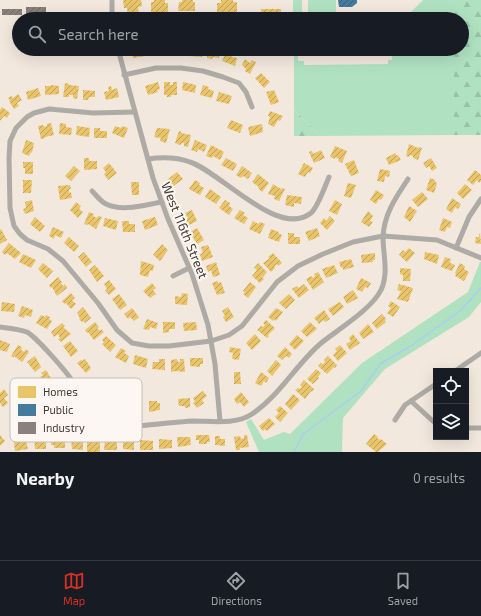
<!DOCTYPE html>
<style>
body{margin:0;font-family:"Exo 2",sans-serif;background:#242831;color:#f1f3f6}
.controls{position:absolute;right:12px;bottom:12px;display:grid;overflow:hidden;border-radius:0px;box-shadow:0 4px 16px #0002}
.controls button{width:36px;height:36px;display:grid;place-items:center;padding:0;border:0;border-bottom:1px solid #363941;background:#171b24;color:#f1f3f6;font:20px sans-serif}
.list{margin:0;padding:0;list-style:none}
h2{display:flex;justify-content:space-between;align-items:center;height:52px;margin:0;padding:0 16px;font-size:17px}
h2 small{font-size:13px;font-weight:400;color:#9ea1a6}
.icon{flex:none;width:22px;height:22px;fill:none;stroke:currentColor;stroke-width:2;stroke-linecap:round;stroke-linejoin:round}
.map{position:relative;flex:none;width:481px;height:452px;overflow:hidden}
.search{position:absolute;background:#171b24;box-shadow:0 4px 16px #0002;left:12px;right:12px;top:12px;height:44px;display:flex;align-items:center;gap:10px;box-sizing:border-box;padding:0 14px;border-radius:22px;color:#9ea1a6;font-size:15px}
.sheet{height:108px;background:#171b24}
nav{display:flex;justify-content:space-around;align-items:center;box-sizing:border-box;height:56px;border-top:1px solid #363941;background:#171b24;font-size:11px;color:#9ea1a6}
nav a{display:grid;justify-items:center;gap:2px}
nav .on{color:#d93025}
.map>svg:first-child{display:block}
</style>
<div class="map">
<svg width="481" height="452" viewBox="0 0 481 452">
<defs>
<pattern id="forest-firs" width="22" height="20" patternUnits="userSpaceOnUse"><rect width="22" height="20" fill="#b0e2c2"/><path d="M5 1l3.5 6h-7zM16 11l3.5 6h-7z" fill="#99c3a7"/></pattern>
<pattern id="homes-hatch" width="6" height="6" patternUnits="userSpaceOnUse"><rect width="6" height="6" fill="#e9c46a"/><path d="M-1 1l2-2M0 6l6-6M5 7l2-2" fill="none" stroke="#bea058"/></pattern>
<pattern id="public-hatch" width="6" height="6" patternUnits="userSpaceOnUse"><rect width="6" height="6" fill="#457b9d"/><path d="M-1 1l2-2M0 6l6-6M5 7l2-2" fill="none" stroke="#39607a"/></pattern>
<pattern id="industry-hatch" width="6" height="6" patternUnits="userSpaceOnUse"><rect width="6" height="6" fill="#8a817c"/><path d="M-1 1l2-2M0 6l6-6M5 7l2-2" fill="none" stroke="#726b66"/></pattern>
</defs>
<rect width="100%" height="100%" fill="#f3e8dd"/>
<g fill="#b0e2c2">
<rect x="293" y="0" width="9" height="19"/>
<polygon points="308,0 336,0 336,14 335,15 310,16 308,12"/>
<polygon points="423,0 453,0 453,19 404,19"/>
<polygon points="294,49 298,49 298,61 304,61 304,65 388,64 388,60 392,60 392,49 454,49 454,135 321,136 294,110"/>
<polygon points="480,262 481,262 481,302 469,317 385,369 343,418 342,452 259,452 246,422 251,419 264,440 284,432 290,434 362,363 468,292"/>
</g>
<g fill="url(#forest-firs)">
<polygon points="453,0 481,0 481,135 454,135 454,49 462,49 462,19 453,19"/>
<polygon points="294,110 321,136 294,136"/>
</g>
<g fill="url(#homes-hatch)">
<polygon points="123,0 141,0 142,6 138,7 139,17 143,16 144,19 125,19 125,17 128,17 127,8 124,8"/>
<polygon points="154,0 165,0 165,3 168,3 168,12 151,12 151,2 154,2"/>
<polygon points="182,0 193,0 193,2 195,2 195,11 178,11 179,2 182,2"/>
<polygon points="221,0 233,0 233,2 237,2 237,12 217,12 217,3 221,3"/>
<rect x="261" y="9" width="20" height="10"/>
<polygon points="136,49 145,49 146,56 133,58 131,50"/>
<polygon points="152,49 165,49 165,54 152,55"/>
<polygon points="171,49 183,49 183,51 177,52 177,55 171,55"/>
<polygon points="189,49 203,49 202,57 189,56"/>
<polygon points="208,49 220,51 219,58 213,57 212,59 207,58"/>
<polygon points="227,51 231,53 230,55 232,57 237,58 235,66 222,61"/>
<polygon points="245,59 250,63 252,60 256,62 250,74 245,71 246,69 242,65"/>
<polygon points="261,73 270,82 264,88 255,78"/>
<polygon points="158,82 160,89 157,90 158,92 148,95 145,86"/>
<polygon points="164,82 170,82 170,85 173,85 173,82 177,82 177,95 171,95 171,97 167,97 167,95 164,95"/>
<polygon points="183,82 196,85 195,93 182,90"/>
<polygon points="65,83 69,84 69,85 79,86 77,99 73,98 73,95 69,95 69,97 63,97"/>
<polygon points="51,85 59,86 59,94 45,95 45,86 51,86"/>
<polygon points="203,85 209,87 208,89 214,91 212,98 200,95"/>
<polygon points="111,86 112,90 117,88 119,97 106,100 104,92 109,91 108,87"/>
<polygon points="38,88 41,96 28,100 26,92"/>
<polygon points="83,90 95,91 95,97 89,97 88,100 83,100"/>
<polygon points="274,90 279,102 271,105 266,92"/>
<polygon points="219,92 232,96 229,104 216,101"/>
<polygon points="18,94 22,100 17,103 19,106 14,109 9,101 10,100 8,98 11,96 13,98"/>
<polygon points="2,107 10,113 7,118 4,116 0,121 0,110"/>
<polygon points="270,111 283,116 280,121 278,120 274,127 268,124 270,117 268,116"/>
<polygon points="231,120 243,125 240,133 227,128"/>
<polygon points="51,123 54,135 45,137 45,138 41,139 38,126 43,125 44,127 47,126 47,124"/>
<polygon points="60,123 66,124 66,127 72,128 71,135 59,134"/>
<polygon points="262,124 263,132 250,136 248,127"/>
<polygon points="77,126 90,128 89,137 76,135"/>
<polygon points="115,126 121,128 122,126 128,128 124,138 112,133"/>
<polygon points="94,128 100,128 100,131 107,131 107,138 94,138"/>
<polygon points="157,128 170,129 166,143 160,141 161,137 160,138 154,137"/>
<polygon points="179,131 182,132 181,133 191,135 188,147 184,146 184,143 182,143 180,145 175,143"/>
<polygon points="26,140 34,143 32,153 31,152 29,156 22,153"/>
<polygon points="195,140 207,145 204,152 198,149 197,152 191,150"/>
<polygon points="409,144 418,148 419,147 422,148 418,160 413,158 413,156 410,155 409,157 406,156"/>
<polygon points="211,145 224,152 220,160 213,156 212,158 206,156"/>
<polygon points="335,146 347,151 342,163 338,161 339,159 335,157 335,159 330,157"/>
<polygon points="321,150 325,158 314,163 309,152 312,151 313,154"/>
<polygon points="395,153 397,156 398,155 401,160 389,165 386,158"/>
<polygon points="84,158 89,158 89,161 97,161 97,169 84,170"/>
<polygon points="226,158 237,164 233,171 221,165"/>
<polygon points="431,158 437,168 432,171 429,166 426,168 423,163"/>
<polygon points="354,160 359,173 351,176 345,164"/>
<polygon points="23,162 33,162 33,174 25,174 25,168 23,168"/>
<polygon points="109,163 117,173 108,180 104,174 106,172 103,168"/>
<polygon points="304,163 313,168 310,173 308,172 305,177 298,174"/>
<polygon points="74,166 80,171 71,181 65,176"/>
<polygon points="242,166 252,173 248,179 243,176 241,178 236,175"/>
<polygon points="380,169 390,171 389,177 385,176 384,182 377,181"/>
<polygon points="475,170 481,175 481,181 479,183 477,180 473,185 467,180"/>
<polygon points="177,172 183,179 172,187 167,180"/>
<polygon points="258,174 269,183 262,192 258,188 259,187 252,182"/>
<polygon points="430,178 435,180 435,182 437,183 434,193 426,190"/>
<polygon points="23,180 32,180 31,193 23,193"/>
<polygon points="195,180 200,183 199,185 204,188 200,195 189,189"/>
<polygon points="131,182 139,182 139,195 132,195"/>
<polygon points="348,183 356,185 351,198 344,196"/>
<polygon points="273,184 281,189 282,188 285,189 279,201 274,199 275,196 268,194"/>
<polygon points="465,184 472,190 463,199 457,193"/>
<polygon points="70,185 71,189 69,189 69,193 71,192 72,198 60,200 58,186"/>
<polygon points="210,189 221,197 216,204 205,197"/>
<polygon points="376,190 384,195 381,200 379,199 376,204 370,200"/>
<polygon points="422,192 428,199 418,207 412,200"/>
<polygon points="287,195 302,197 301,204 294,203 294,207 285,205"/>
<polygon points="452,198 461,204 458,209 455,207 452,213 446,209"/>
<polygon points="32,200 34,211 25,214 23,209 26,208 25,202"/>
<polygon points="225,200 230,203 229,206 233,209 229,215 219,208"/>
<polygon points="335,200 342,204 337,215 329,211"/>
<polygon points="76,202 81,206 79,209 83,212 78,218 70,210"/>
<polygon points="409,206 417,211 410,222 404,217"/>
<polygon points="192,210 197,221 187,226 184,220 188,218 185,213"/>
<polygon points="240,210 245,213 243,215 248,218 244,224 234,218"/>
<polygon points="368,211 373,216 370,221 373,222 369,227 361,222"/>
<polygon points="89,212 94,214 93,216 97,218 98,216 102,217 96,229 88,224 87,225 84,224"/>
<polygon points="330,216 335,221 327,230 320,223 324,218 326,221"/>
<polygon points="35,217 45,226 40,232 30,224"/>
<polygon points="155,217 158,225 145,230 142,221"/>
<polygon points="105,218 118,221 116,230 103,226"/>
<polygon points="443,218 452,222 450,228 447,227 445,232 439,230"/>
<polygon points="122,221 129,221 129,224 135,224 135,232 123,232"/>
<polygon points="253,221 258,224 260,222 265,224 260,234 249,229"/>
<polygon points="53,227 64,232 61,238 55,235 54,239 49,236"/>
<polygon points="197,228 204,240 197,244 190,232"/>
<polygon points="317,228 320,236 309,241 305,232"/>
<polygon points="1,229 7,240 0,244 0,230"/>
<polygon points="271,229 279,232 278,233 282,235 279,242 268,238"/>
<polygon points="480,232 481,244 475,243 476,237 479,237"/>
<polygon points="288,233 294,233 294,237 300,237 300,244 288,244"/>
<polygon points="69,237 79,246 74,252 64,243"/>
<polygon points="9,243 21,253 15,259 7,253 5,255 2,252"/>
<polygon points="162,244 168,250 160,261 153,255"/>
<polygon points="208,245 213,257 202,261 200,254 203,253 201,247"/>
<polygon points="409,248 415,253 407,262 399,255 403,250 405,252"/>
<polygon points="84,252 92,262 86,267 78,257"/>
<polygon points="425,252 439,255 437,264 424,259"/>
<polygon points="273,253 282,263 278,266 277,264 275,266 274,266 275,268 271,272 263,263 270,258 268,257"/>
<polygon points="375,253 375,260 373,260 373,262 362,263 361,255"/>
<polygon points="23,254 36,260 31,268 19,262"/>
<polygon points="445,257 451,259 450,263 455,265 452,271 441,267"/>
<polygon points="351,259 354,267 343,270 343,267 341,268 339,262"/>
<polygon points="141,261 154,265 153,271 148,270 150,271 148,277 140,275"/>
<polygon points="216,262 220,275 213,277 211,270 208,272 206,266"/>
<polygon points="43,263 53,271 47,278 38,269"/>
<polygon points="258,263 267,272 263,277 261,276 264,279 260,283 252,276 257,270 254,268"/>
<polygon points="460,263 465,266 464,269 469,272 464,281 455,276 456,274 455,273"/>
<polygon points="95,265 104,276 97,282 89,270"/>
<polygon points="334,265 338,273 326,278 322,269"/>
<polygon points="400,268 411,269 410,281 403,281 403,275 400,274"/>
<polygon points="318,272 324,282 313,290 306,279 311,276 313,278 315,276 314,274"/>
<polygon points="58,277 62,282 61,283 62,285 63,286 65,284 67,288 57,296 52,287 51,288 49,285"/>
<polygon points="361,278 371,283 368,288 365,287 362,292 356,289"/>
<polygon points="109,280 116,289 109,295 105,291 107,289 104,284"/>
<polygon points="218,281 218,283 221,282 225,293 217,295 212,283"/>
<polygon points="250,282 256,287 248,298 243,294 245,293 243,291"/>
<polygon points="152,283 156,288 153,290 156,294 150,298 143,291"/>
<polygon points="304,284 309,290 299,298 292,289 297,286 299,288"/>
<polygon points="399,284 413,288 408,302 397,299 401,291 397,290"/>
<polygon points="353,290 358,298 347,304 343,297"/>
<polygon points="71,293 75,298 72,300 76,304 71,309 66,303 65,304 62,301"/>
<polygon points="182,293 188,294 187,305 175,304 175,296 181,297"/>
<polygon points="119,294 127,305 120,310 112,299"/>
<polygon points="289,294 295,300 286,309 279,303"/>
<polygon points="391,301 400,307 393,317 387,313 391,308 388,306"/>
<polygon points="2,302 15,304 14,312 1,311"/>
<polygon points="340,302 344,307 333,316 328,309"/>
<polygon points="22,306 33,310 31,317 25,315 24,318 18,316"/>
<polygon points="83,307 91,318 85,323 83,321 82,322 79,319 80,318 77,313"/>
<polygon points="228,307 234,317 226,322 223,317 225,316 222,311"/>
<polygon points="132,308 139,317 134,321 130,317 128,319 124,314"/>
<polygon points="276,308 283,312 276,321 274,319 273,321 268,317"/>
<polygon points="324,310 330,319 325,322 323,320 319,324 314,318"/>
<polygon points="382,314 386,319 385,321 386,322 377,329 372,323"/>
<polygon points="41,315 45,317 46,315 50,317 49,319 52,321 47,329 36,323"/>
<polygon points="147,319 158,323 156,329 150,327 149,330 143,329"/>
<polygon points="266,320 275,328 268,335 269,336 267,338 257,330 261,326 263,327 265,325 263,323"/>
<polygon points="95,322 99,327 97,328 100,331 101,329 104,332 94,340 88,332 87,333 85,330"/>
<polygon points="163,322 175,322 175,329 169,329 169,332 163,333"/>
<polygon points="196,322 197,330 184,331 183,323"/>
<polygon points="310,322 317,329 307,337 301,331"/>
<polygon points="62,323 65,326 63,327 71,334 61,342 58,339 60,338 58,334 54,337 51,332"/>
<polygon points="368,324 374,332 363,339 359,333"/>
<polygon points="255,334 261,341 252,350 246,343"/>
<polygon points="353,334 360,343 350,350 346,344 351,341 349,338"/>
<polygon points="297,335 304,341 295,350 289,344"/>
<polygon points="106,336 116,345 110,352 102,344 104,342 102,340"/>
<polygon points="0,340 10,344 7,352 0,350"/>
<polygon points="70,341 78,351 71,357 63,346"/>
<polygon points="18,345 22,347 21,350 24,352 26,349 29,352 22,362 14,356 14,358 11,356"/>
<polygon points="340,345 347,353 338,361 333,355 337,351 335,349"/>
<polygon points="230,347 241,349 239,360 232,359 233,353 229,352"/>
<polygon points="285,347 292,354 289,358 286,356 282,360 277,356"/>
<polygon points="121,348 126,351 124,353 129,356 126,363 115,357"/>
<polygon points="135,355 148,359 146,368 133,364"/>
<polygon points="35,356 41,367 35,372 27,362"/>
<polygon points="328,356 337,365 335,368 334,367 327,374 318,366 321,363 323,364 325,362 324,360"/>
<polygon points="190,358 203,358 203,364 200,364 200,367 190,366"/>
<polygon points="85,359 91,368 86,373 77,363 81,360 82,361"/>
<polygon points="159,359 165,359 165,370 152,369 153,362 159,362"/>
<polygon points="177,359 178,362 180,362 180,359 184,359 185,372 175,371 171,372 171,360"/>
<polygon points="276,360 281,365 272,376 267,371"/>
<polygon points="316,369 321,373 318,377 319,378 313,384 307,379"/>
<polygon points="46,370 52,380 46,386 39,378 43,375 41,373"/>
<polygon points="234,372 240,372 241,384 234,384"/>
<polygon points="261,372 269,378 266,383 264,381 261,386 255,383"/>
<polygon points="304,380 314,389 312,392 311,391 305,399 295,390 298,388 300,389 302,387 300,385"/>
<polygon points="4,389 8,395 4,398 8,403 3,407 0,403 0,393"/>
<polygon points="203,391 207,396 202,400 204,403 197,408 193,403 195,401 193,398"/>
<polygon points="241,392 249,402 244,407 240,402 237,404 234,399"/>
<polygon points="293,394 300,400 291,410 285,404"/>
<polygon points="190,398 190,407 185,408 185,406 179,406 178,399"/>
<polygon points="149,401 157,401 157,403 160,403 160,410 149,412"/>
<polygon points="280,406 288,413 280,422 275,417 279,413 276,410"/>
<polygon points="269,418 275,424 267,431 265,429 263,431 259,426"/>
<polygon points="374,434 378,437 377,438 380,440 381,439 387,444 378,452 376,452 366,444"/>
<polygon points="0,435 5,441 0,446"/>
<polygon points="196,435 209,435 210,442 207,442 207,444 199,444 199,440 196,440"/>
<polygon points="244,435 247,435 249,447 240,448 240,450 236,450 234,437 240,436 241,439 244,438"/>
<polygon points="215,436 220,436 220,439 225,439 225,446 215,445"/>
<polygon points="177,437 190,437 191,445 178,447"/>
<polygon points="34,438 40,438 40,441 46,441 46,449 35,449"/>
<polygon points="51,439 65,439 65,448 54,448 54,445 51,445"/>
<polygon points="71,439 77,439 77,442 83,442 83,450 72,449"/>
<polygon points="87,439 93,439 93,442 96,442 96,439 100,440 100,452 87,452"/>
<polygon points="159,439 172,440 172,448 159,449"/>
<polygon points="105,440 117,441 117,450 104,450"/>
<polygon points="123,440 128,440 128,442 134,442 134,450 123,449"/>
<polygon points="140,440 153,441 153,450 140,450"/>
<polygon points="20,441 20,442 26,441 28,449 15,451 14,442"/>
</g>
<polygon fill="url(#public-hatch)" points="338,0 357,0 357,3 352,7 339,7"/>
<g fill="url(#industry-hatch)">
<polygon points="26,7 46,7 46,14 26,15"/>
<rect x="2" y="9" width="20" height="6"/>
</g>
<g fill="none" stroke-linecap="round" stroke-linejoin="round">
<polyline stroke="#aacdf2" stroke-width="1.5" points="294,452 303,434 361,391 381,363 411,346 461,310 481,288"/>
<g stroke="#aeaaa5" stroke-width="5">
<polyline points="112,0 112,19"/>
<polyline points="118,49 153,178 168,219 192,274 208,325 215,364 220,421"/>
<polyline points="124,75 156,68 181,68 203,71 223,77 239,83 246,92 252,107"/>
<polyline points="134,112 93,113 49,109 34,113 27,117 16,128 10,141 9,158 10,208 14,226 20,234 27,240 48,249 63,261 98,303 117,330 132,343 149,346 169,346 211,341 229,335 242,326 277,282 298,266 323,254 353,242 383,236 437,240 481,258"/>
<path d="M148,159C162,157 176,157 190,162C221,172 278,239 311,213C318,207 325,186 329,177"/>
<path d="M92,191C96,195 101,202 106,204C123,212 144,205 162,202"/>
<polyline points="456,248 469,217 481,199"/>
<polyline points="173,276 189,268"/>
<path d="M0,327C8,328 19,329 27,332C36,337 67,372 73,382C80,395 80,412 81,427"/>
<polyline points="455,371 481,353"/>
<polyline points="411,401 436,424"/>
<polyline points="395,420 405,405 436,384"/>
<path d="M15,425C55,428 98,428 139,426C157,424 175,422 193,421C212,421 236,425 252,414C279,396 296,365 320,344C337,330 371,310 381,290C389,273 383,255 383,237C384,214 396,197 408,179"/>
<polyline points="466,428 481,428"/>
</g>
</g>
<g text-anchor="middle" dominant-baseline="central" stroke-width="4" stroke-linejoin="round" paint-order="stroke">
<g font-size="13" fill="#443a31" stroke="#fcf7f2">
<text transform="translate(185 230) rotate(68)">West 116th Street</text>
</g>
</g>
<rect x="10" y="378" width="132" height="64" rx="6" fill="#fcf7f2" stroke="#c5beb8" stroke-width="1"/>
<rect x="18" y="386" width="18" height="12" fill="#e9c46a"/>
<rect x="18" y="404" width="18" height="12" fill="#457b9d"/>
<rect x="18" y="422" width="18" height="12" fill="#8a817c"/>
<g font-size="11" fill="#443a31">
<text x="43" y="396">Homes</text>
<text x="43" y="414">Public</text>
<text x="43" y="432">Industry</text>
</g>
</svg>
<div class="controls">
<button><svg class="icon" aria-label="locate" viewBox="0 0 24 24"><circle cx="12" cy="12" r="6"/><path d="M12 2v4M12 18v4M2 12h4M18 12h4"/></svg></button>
<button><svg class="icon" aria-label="layers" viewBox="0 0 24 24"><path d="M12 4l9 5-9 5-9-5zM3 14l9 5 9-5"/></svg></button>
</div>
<div class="search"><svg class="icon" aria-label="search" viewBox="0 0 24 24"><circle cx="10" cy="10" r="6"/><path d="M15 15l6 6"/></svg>Search here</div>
</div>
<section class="sheet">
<h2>Nearby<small>0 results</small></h2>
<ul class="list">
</ul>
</section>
<nav>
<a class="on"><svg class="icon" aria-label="map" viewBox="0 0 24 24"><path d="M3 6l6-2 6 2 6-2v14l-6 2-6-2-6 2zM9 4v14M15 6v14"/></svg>Map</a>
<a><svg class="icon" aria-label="directions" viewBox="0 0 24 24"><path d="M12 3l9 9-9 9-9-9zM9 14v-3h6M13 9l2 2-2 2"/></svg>Directions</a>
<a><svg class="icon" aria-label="saved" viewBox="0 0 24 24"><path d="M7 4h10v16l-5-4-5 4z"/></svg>Saved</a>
</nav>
